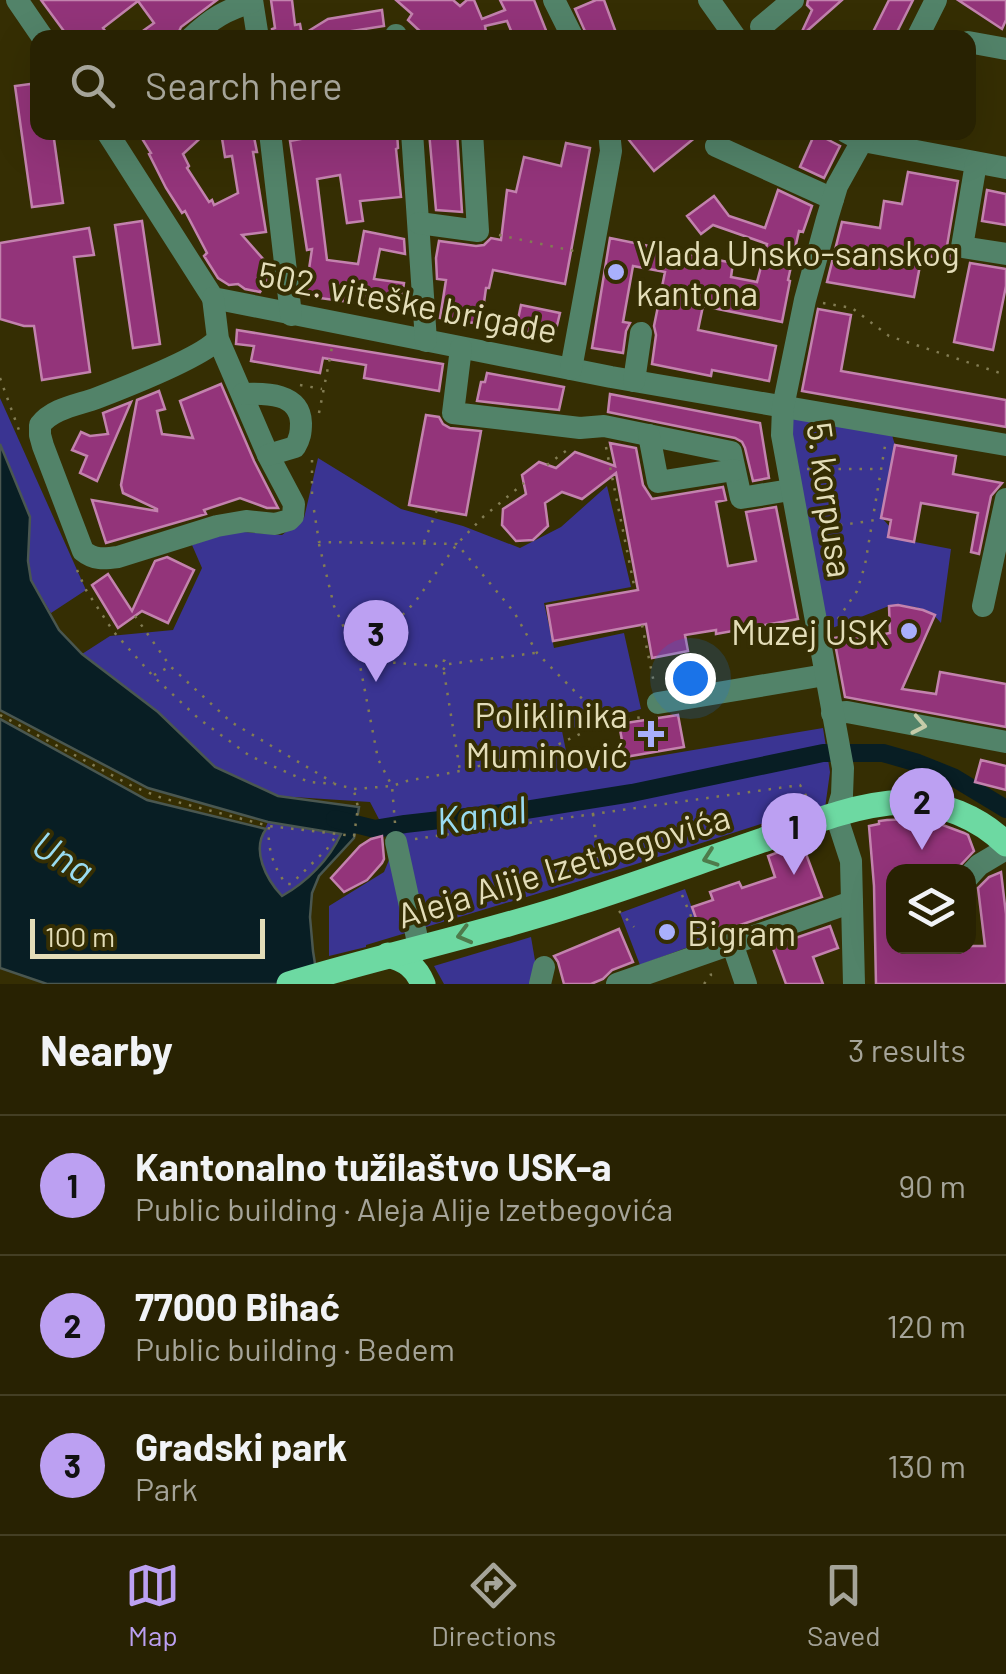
<!DOCTYPE html>
<meta charset="utf-8">
<style>
body{margin:0;font-family:Barlow,sans-serif;background:#302a0c;color:#f1f3f6}
.controls{position:absolute;right:30px;bottom:30px;display:grid;overflow:hidden;border-radius:20px;box-shadow:0 10px 40px #0002}
.controls button{width:90px;height:90px;display:grid;place-items:center;padding:0;border:0;border-bottom:2px solid #443f24;background:#282202;color:#f1f3f6;font:50px sans-serif}
.scale{position:absolute;left:30px;bottom:25px;width:235px;box-sizing:border-box;padding-left:10px;border:5px solid #e3ddb8;border-top:0;font-size:28px;line-height:35px;white-space:nowrap;color:#e3ddb8;-webkit-text-stroke:8px #352e03;paint-order:stroke}
.you{position:absolute;left:690px;top:678px;width:35px;height:35px;margin:-25px;border:8px solid #fff;border-radius:50%;background:#1a73e8;box-shadow:0 0 0 15px #1a73e833}
.badge{display:grid;place-items:center;width:65px;height:65px;border-radius:50%;background:#bca0f2;color:#111;font-size:32px;font-weight:700}
.pin{position:absolute;translate:-50% -82px;filter:drop-shadow(0 2px 5px #0008)}
.pin::after{content:'';position:absolute;top:52px;width:35px;height:30px;background:inherit;clip-path:polygon(0 0,100% 0,50% 100%)}
.list{margin:0;padding:0;list-style:none}
h2{display:flex;justify-content:space-between;align-items:center;height:130px;margin:0;padding:0 40px;font-size:42px}
h2 small{font-size:32px;font-weight:400;color:#a5a499}
.list li{display:grid;grid-template-columns:65px 1fr auto;gap:30px;align-items:center;box-sizing:border-box;height:140px;padding:0 40px;border-top:2px solid #443f24}
.list b{display:block;font-size:38px;white-space:nowrap}
.list p{margin:0;font-size:32px;white-space:nowrap;color:#a5a499}
.list em{font-size:32px;font-style:normal;color:#a5a499}
.icon{flex:none;width:55px;height:55px;fill:none;stroke:currentColor;stroke-width:2;stroke-linecap:round;stroke-linejoin:round}
.map{position:relative;flex:none;width:1006px;height:984px;overflow:hidden}
.search{position:absolute;background:#282202;box-shadow:0 10px 40px #0002;left:30px;right:30px;top:30px;height:110px;display:flex;align-items:center;gap:25px;box-sizing:border-box;padding:0 35px;border-radius:20px;color:#a5a499;font-size:38px}
.sheet{height:550px;background:#282202}
nav{display:flex;justify-content:space-around;align-items:center;box-sizing:border-box;height:140px;border-top:2px solid #443f24;background:#282202;font-size:28px;color:#a5a499}
nav a{display:grid;justify-items:center;gap:5px}
nav .on{color:#bca0f2}
.map>svg:first-child{display:block}
</style>
<div class="map">
<svg width="1006" height="984" viewBox="0 0 1006 984">
<rect width="100%" height="100%" fill="#352e03"/>
<g fill="#3a3492">
<polygon points="0,398 86,590 51,613 31,580 28,561 30,517 0,444"/>
<path d="M783,407L889,425L895,445L882,518L890,527L889,537L951,549L941,623C929,607 908,604 889,606L817,634Z"/>
<polygon points="318,458 401,509 463,526 520,548 561,527 607,486 631,587 544,603 554,648 624,633 641,709 562,731 570,771 823,728 830,772 825,808 801,811 633,865 366,945 366,947 329,956 329,906 384,872 394,848 370,802 278,796 215,767 158,712 82,654 110,636 173,630 202,568 192,545 233,531 282,535 304,518"/>
<path d="M268,822L341,833C330,860 307,882 282,896C270,884 253,854 261,837C263,832 266,827 268,822Z"/>
<polygon points="685,889 698,924 704,922 710,939 640,965 620,913"/>
<polygon points="531,937 539,984 444,984 434,966"/>
</g>
<path fill="#081e24" stroke="#4a5750" stroke-width="2.5" d="M0,444L30,517L28,561L31,580L59,630L82,654L158,712L215,767L278,796L359,807L354,838L319,876L312,893L310,917L313,951L316,970L325,984H47L0,968V719L147,800L266,829C251,850 266,879 282,896C307,882 329,860 341,834L268,822L148,788L0,710Z"/>
<g fill="none" stroke-linecap="round" stroke-linejoin="round">
<polyline stroke="#081e24" stroke-width="18" points="335,819 375,829 405,824 519,811 632,793 823,753 883,753 918,763 953,777 1006,809"/>
</g>
<g fill="#93347a" stroke="#c382ae" stroke-width="2.5">
<polygon points="41,0 217,0 181,27 176,38 133,38 154,23 138,1 103,28 110,38 69,38"/>
<polygon points="271,0 292,0 295,25 300,24 302,35 328,19 382,10 384,26 333,34 326,38 273,38 272,29 275,28"/>
<polygon points="396,0 453,0 460,6 467,0 474,0 482,19 505,10 500,0 534,0 549,38 514,38 507,21 485,26 487,38 427,38 408,20 412,14"/>
<polygon points="596,0 604,0 618,38 588,38 575,9"/>
<polygon points="808,0 842,0 799,38 812,10 807,5"/>
<polygon points="889,0 913,0 894,38 870,38"/>
<polygon points="958,0 1006,0 1006,20 1002,29"/>
<polygon points="38,83 38,132 53,132 63,203 32,207 15,86"/>
<polygon points="138,132 207,132 183,154 189,166 187,168 209,202 212,200 214,205 238,193 232,156 225,157 221,132 253,132 257,152 253,152 266,232 242,235 264,260 261,263 271,269 271,275 260,292 245,289 238,284 229,285 218,278 204,256 207,253 185,211 182,213 166,188 149,154 151,153"/>
<polygon points="322,132 397,132 398,148 396,149 401,197 360,201 363,221 347,223 340,175 317,179 327,260 358,264 364,231 404,239 405,254 380,249 374,279 404,283 400,309 305,296 312,249 307,250 290,141 322,135"/>
<polygon points="429,132 457,132 462,212 436,210"/>
<polygon points="638,132 702,132 654,171 629,140"/>
<polygon points="815,133 840,146 824,178 800,167"/>
<polygon points="566,143 590,148 565,284 493,270 489,288 486,288 481,324 440,318 446,280 437,279 436,258 439,241 476,246 484,245 491,238 501,240 507,190 516,192 524,157 561,166"/>
<polygon points="908,172 958,181 947,246 948,253 956,261 922,255 914,297 827,282 842,222 880,228 884,201 902,204"/>
<polygon points="778,190 812,206 803,232 799,231 788,280 790,281 782,322 703,306 698,330 776,346 769,381 712,370 711,376 652,364 656,335 654,326 665,272 633,266 623,322 630,323 626,331 623,353 592,348 610,238 733,263 731,277 757,282 767,244 713,225 701,234 687,216 714,196 729,216 765,228"/>
<polygon points="987,190 1006,194 1006,225 982,221"/>
<polygon points="142,221 160,344 133,348 115,225"/>
<polygon points="89,228 94,255 74,257 90,372 42,380 34,326 24,326 0,319 0,243"/>
<polygon points="970,263 1006,269 1006,286 993,350 954,342"/>
<polygon points="521,305 560,313 554,338 516,329"/>
<polygon points="818,309 851,315 841,371 1006,400 1006,427 802,391"/>
<polygon points="237,330 443,364 439,391 364,378 366,365 323,358 320,373 251,361 254,346 236,344"/>
<polygon points="487,373 564,387 559,410 477,401 481,382 485,382"/>
<polygon points="221,384 254,461 278,508 267,508 240,498 204,510 206,514 106,543 92,500 157,511 157,509 123,493 121,485 137,400 159,391 165,409 157,411 162,434 193,438 180,401"/>
<polygon points="610,394 760,423 769,478 753,481 745,448 742,442 735,438 608,412"/>
<polygon points="131,402 97,481 80,473 87,456 72,450 81,432 90,436 108,434 103,413"/>
<polygon points="426,415 439,417 443,424 450,428 481,431 466,515 409,505"/>
<polygon points="610,443 636,448 643,485 652,499 723,487 726,500 716,502 728,566 756,561 746,512 776,507 798,619 716,634 716,630 685,635 688,651 652,658 646,624 553,641 547,606 638,590 616,473 582,499 562,492 545,503 548,526 533,540 516,541 502,525 503,509 526,494 522,475 539,462 556,468 575,452 615,466"/>
<polygon points="895,445 956,456 953,474 1002,483 991,496 979,554 971,552 978,513 921,503 914,542 888,537 891,520 881,518"/>
<polygon points="167,557 194,570 168,623 142,611 118,628 92,585 108,574 132,611 155,561"/>
<polygon points="898,605 923,610 935,615 902,689 936,694 940,672 1006,684 1006,727 845,697 834,638 858,634 858,639 890,633 889,606"/>
<polygon points="678,715 684,747 625,757 619,724"/>
<polygon points="981,760 1006,766 1006,790 975,782"/>
<polygon points="916,819 940,824 964,833 968,835 974,851 954,872 894,872 894,946 985,946 978,888 989,877 1001,872 1006,914 1006,984 876,984 874,886 869,826 879,824 879,821 887,820"/>
<polygon points="382,836 384,859 382,863 367,880 344,892 331,878 360,846 371,839"/>
<polygon points="802,843 822,897 708,936 704,922 698,924 692,907 713,900 710,892 739,882 742,888 775,877 768,856"/>
<polygon points="830,926 838,948 813,957 823,984 786,984 772,946"/>
<polygon points="619,929 633,962 612,970 603,979 591,984 564,984 558,962 554,956"/>
</g>
<g fill="none" stroke-linecap="round" stroke-linejoin="round">
<g stroke="#827c53" stroke-width="2.5" stroke-dasharray="2.5 8" stroke-linecap="butt">
<polyline points="499,235 574,251"/>
<polyline points="823,303 852,308 889,336 1006,375"/>
<polyline points="0,378 20,433"/>
<polyline points="300,385 322,389"/>
<polyline points="319,413 333,342"/>
<polyline points="606,447 635,590"/>
<polyline points="312,460 312,497"/>
<polyline points="547,465 571,447"/>
<polyline points="807,469 879,469"/>
<polyline points="314,510 319,542 457,544 514,612 537,653 604,721"/>
<polyline points="819,528 870,521"/>
<polyline points="424,542 437,510"/>
<polyline points="319,544 334,606 359,660 436,666 442,671 447,665 445,661 441,660 436,666"/>
<polyline points="77,570 86,590 113,631 153,676 199,719 250,756 309,782 335,784 354,789 392,786 407,781 460,771 555,746 605,722 643,717"/>
<polyline points="135,616 170,666 231,722 334,783"/>
<polyline points="838,619 857,591 865,565 885,446"/>
<polyline points="642,625 654,683"/>
<polyline points="449,664 535,653"/>
<polyline points="444,672 460,771"/>
<polyline points="154,675 169,667"/>
<polyline points="0,715 134,787 162,798 269,826 354,836 358,807 354,791"/>
<polyline points="593,814 600,876"/>
<polyline points="395,823 392,786 378,759 359,660 415,602 457,544 483,517 524,483"/>
<path d="M269,827C267,848 274,868 286,884H291L327,849L336,836"/>
<polyline points="415,839 800,785 809,801"/>
<polyline points="682,895 699,935"/>
<polyline points="619,911 634,927"/>
<polyline points="704,984 711,975 710,971"/>
</g>
<g stroke="#528369" stroke-width="22">
<polyline points="17,0 43,38"/>
<polyline points="252,0 258,38"/>
<polyline points="554,0 573,38"/>
<polyline points="709,0 736,38"/>
<polyline points="761,27 793,0"/>
<polyline points="396,35 396,38"/>
<path d="M191,38C212,18 226,10 252,2"/>
<polyline points="917,38 936,0"/>
<polyline points="968,42 1006,49"/>
<polyline points="107,132 213,298 611,377 1006,445"/>
<polyline points="270,132 291,315"/>
<polyline points="412,132 426,341"/>
<polyline points="846,132 863,141 1006,168"/>
<polyline points="716,146 833,199"/>
<polyline points="976,163 962,247 1006,254"/>
<polyline points="419,223 478,231 472,132"/>
<path d="M213,298L218,339L268,455L294,504L293,516L289,520L275,524L246,521L217,526L118,557C104,559 94,560 83,551L43,446L40,435V425C53,408 78,405 97,398C123,388 203,357 218,339"/>
<polyline points="461,348 453,413 580,428 604,426 731,452 741,498 790,490"/>
<polyline points="571,369 611,151 609,132"/>
<polyline points="634,381 641,333"/>
<path d="M243,394C266,393 300,393 301,423C301,433 300,438 295,447L268,455"/>
<polyline points="649,435 658,482 734,470"/>
<polyline points="983,606 1006,499"/>
<polyline points="658,703 825,675"/>
<polyline points="832,713 847,712 1006,742"/>
<polyline points="396,842 419,947"/>
<polyline points="968,877 979,865 1006,849"/>
<polyline points="732,943 746,984"/>
<polyline points="540,984 544,967"/>
<polyline points="617,984 852,902"/>
<polyline points="854,984 851,861 836,815 842,795 843,768 782,435 783,407 805,300 827,219 837,186 867,132"/>
</g>
<g stroke="#6dd9a2" stroke-width="25">
<path d="M388,955C406,960 416,967 423,984"/>
<path d="M289,984C383,955 481,935 575,904C638,884 701,861 763,840C807,824 855,804 903,802C940,801 980,818 1006,844"/>
</g>
</g>
<defs><path id="oneway-chevron" d="M-2-3.5L2.5 0L-2 3.5" fill="none" stroke-width="1.6" stroke-linecap="round" stroke-linejoin="round" transform="scale(2.5)"/></defs>
<use stroke="#c6cba8" href="#oneway-chevron" transform="translate(919 725) rotate(11)"/>
<g stroke="#4e7b4b">
<use href="#oneway-chevron" transform="translate(710 858) rotate(161)"/>
<use href="#oneway-chevron" transform="translate(464 935) rotate(165)"/>
</g>
<g fill="#a9b0fc" stroke="#352e03" stroke-width="4">
<circle cx="616" cy="272" r="10"/>
<circle cx="909" cy="631" r="10"/>
<path d="M646 719h10v10h10v10h-10v10h-10v-10h-10v-10h10z"/>
<circle cx="667" cy="932" r="10"/>
</g>
<g text-anchor="middle" dominant-baseline="central" stroke-width="8" stroke-linejoin="round" paint-order="stroke">
<g font-size="35" fill="#e3ddb8" stroke="#352e03" text-anchor="start">
<text x="636" y="252">Vlada Unsko-sanskog<tspan x="636" dy="40">kantona</tspan></text>
<text x="889" y="631" text-anchor="end">Muzej USK</text>
<text x="628" y="714" text-anchor="end">Poliklinika<tspan x="628" dy="40">Muminović</tspan></text>
<text x="687" y="932">Bigram</text>
</g>
<g font-size="35" fill="#e3ddb8" stroke="#352e03">
<text transform="translate(408 301) rotate(11)">502. viteške brigade</text>
<text transform="translate(831 500) rotate(82)">5. korpusa</text>
<text transform="translate(563 865) rotate(-17)">Aleja Alije Izetbegovića</text>
</g>
<g font-size="38" font-style="italic" fill="#99dbf0" stroke="#352e03">
<text transform="translate(481 814) rotate(-8)">Kanal</text>
<text transform="translate(64 856) rotate(32)">Una</text>
</g>
</g>
</svg>
<div class="controls">
<button><svg class="icon" aria-label="layers" viewBox="0 0 24 24"><path d="M12 4l9 5-9 5-9-5zM3 14l9 5 9-5"/></svg></button>
</div>
<div class="scale">100 m</div>
<div class="you"></div>
<div class="pin badge" style="left:794px;top:875px">1</div>
<div class="pin badge" style="left:922px;top:850px">2</div>
<div class="pin badge" style="left:376px;top:682px">3</div>
<div class="search"><svg class="icon" aria-label="search" viewBox="0 0 24 24"><circle cx="10" cy="10" r="6"/><path d="M15 15l6 6"/></svg>Search here</div>
</div>
<section class="sheet">
<h2>Nearby<small>3 results</small></h2>
<ul class="list">
<li><span class="badge">1</span><div><b>Kantonalno tužilaštvo USK-a</b><p>Public building · Aleja Alije Izetbegovića</p></div><em>90 m</em></li>
<li><span class="badge">2</span><div><b>77000 Bihać</b><p>Public building · Bedem</p></div><em>120 m</em></li>
<li><span class="badge">3</span><div><b>Gradski park</b><p>Park</p></div><em>130 m</em></li>
</ul>
</section>
<nav>
<a class="on"><svg class="icon" aria-label="map" viewBox="0 0 24 24"><path d="M3 6l6-2 6 2 6-2v14l-6 2-6-2-6 2zM9 4v14M15 6v14"/></svg>Map</a>
<a><svg class="icon" aria-label="directions" viewBox="0 0 24 24"><path d="M12 3l9 9-9 9-9-9zM9 14v-3h6M13 9l2 2-2 2"/></svg>Directions</a>
<a><svg class="icon" aria-label="saved" viewBox="0 0 24 24"><path d="M7 4h10v16l-5-4-5 4z"/></svg>Saved</a>
</nav>
